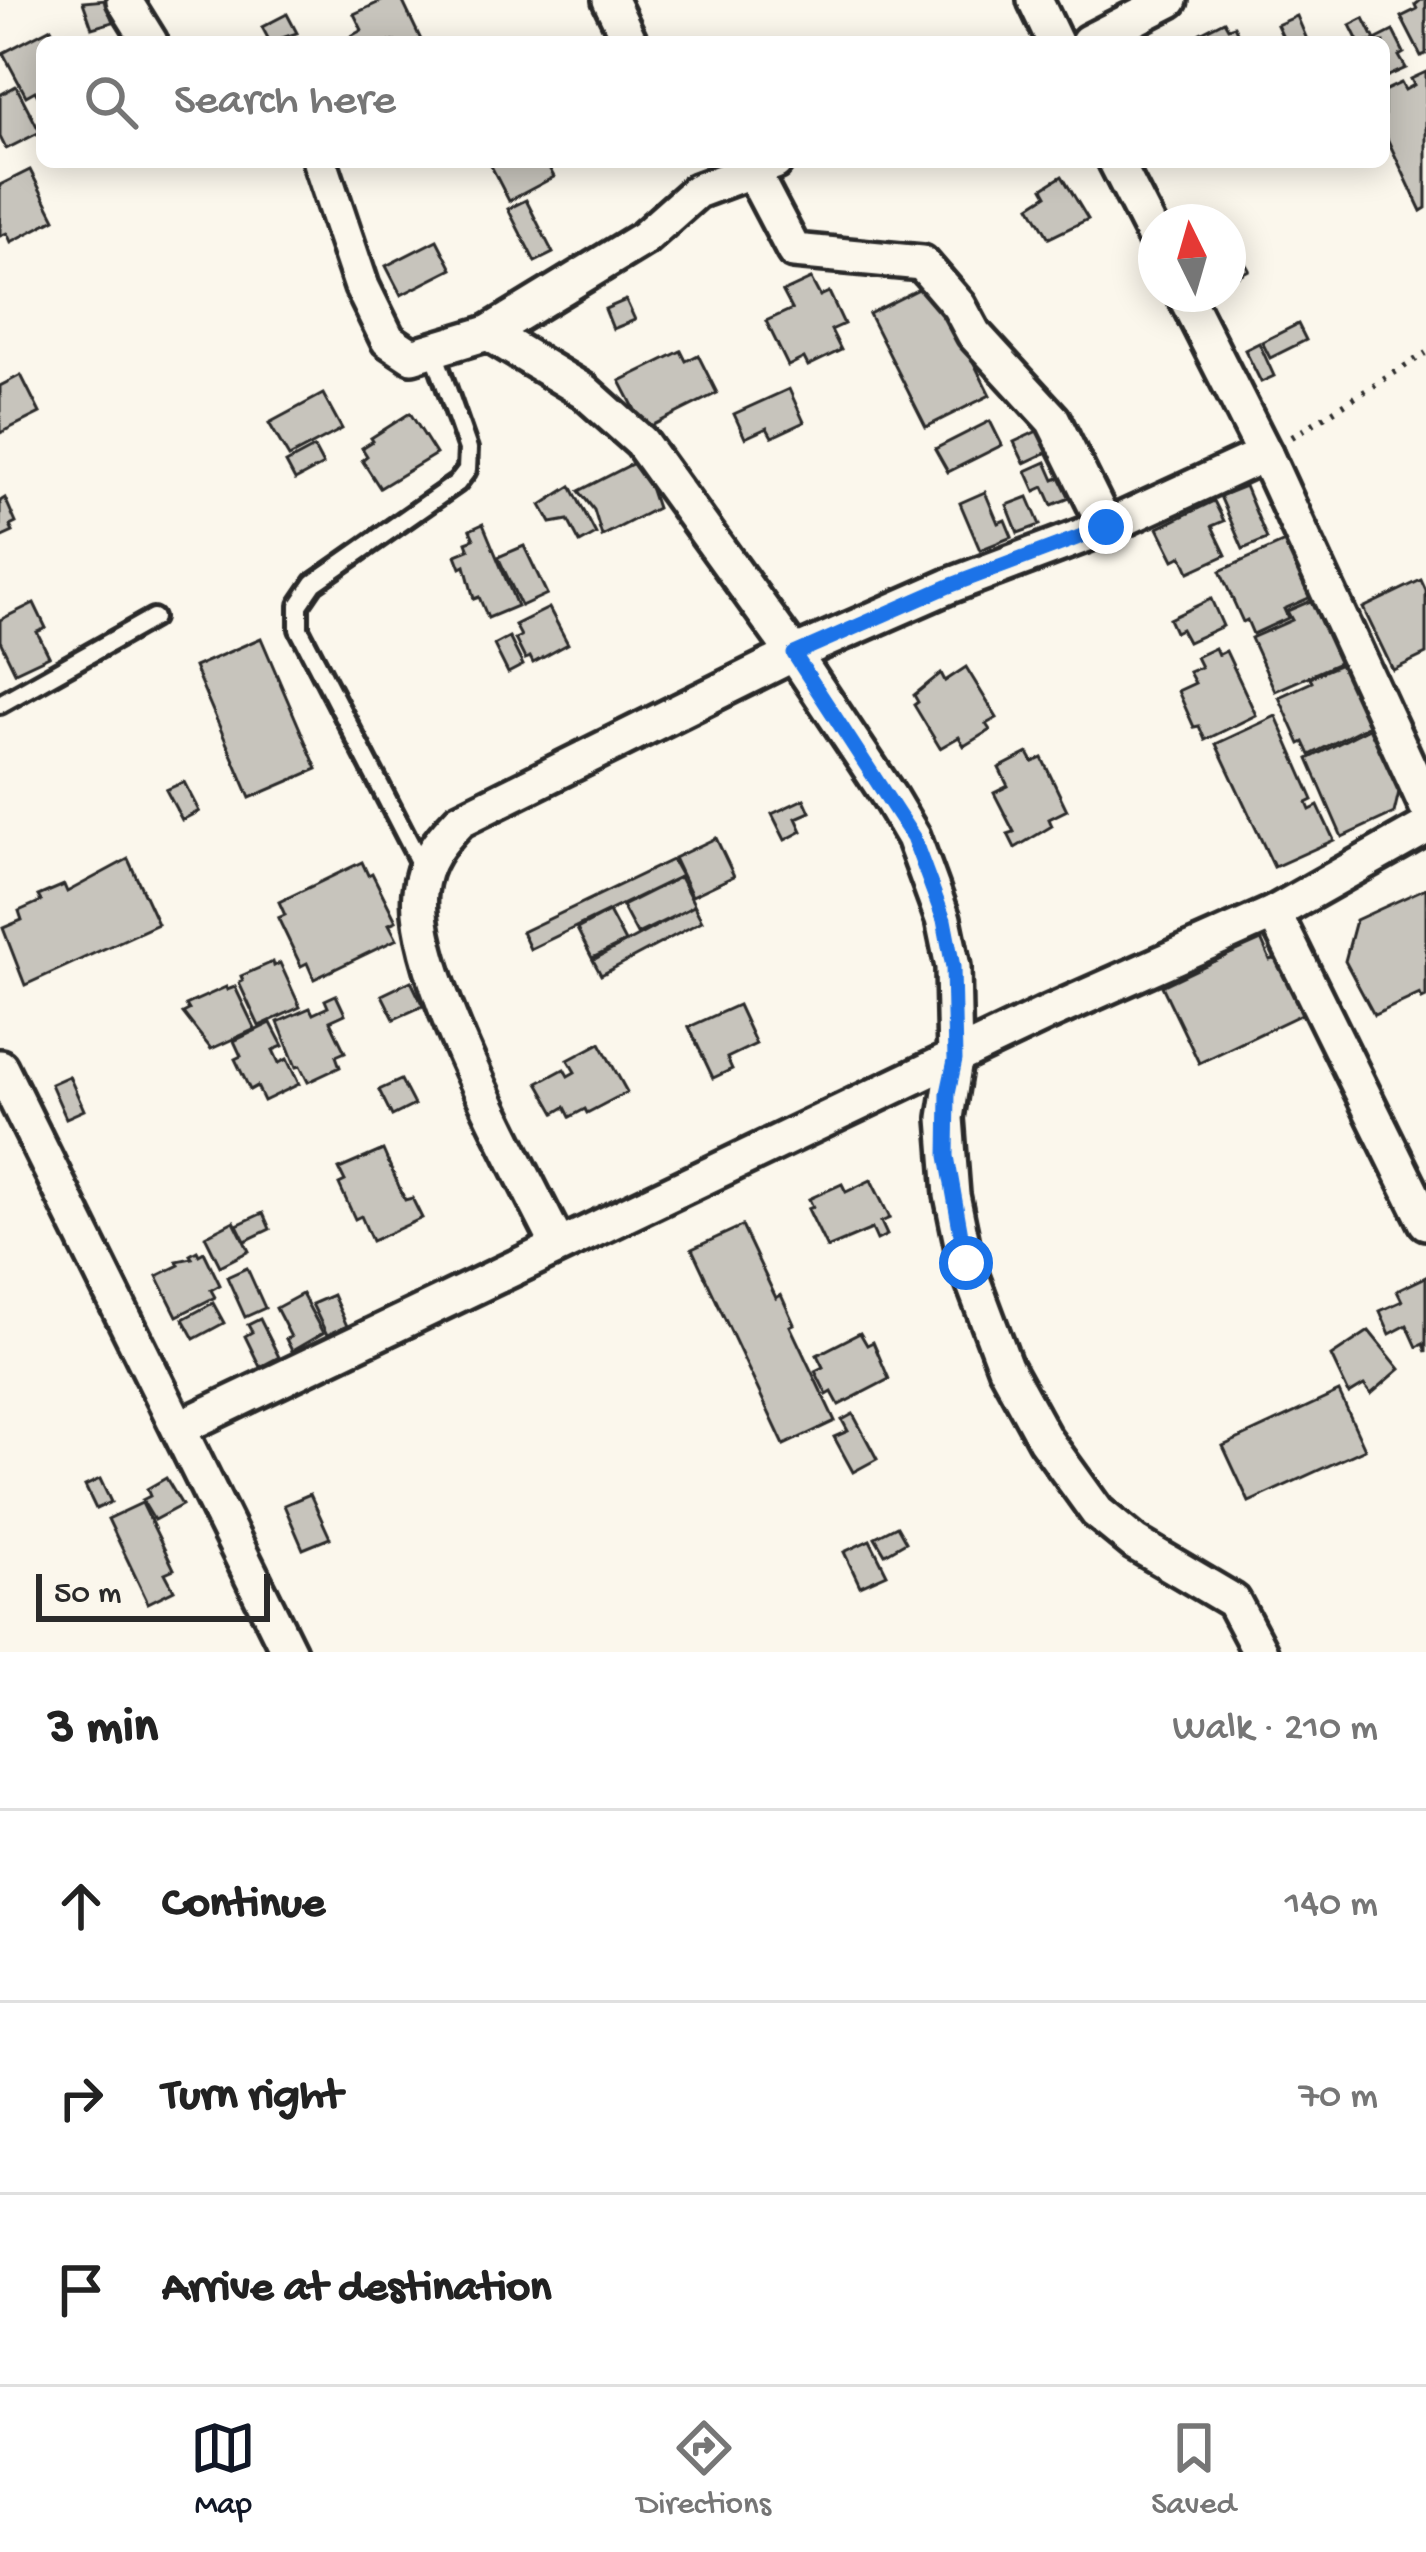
<!DOCTYPE html>
<meta charset="utf-8">
<style>
body{margin:0;font-family:"Gochi Hand",sans-serif;background:#f2f2f2;color:#222}
.compass{position:absolute;left:1138px;top:204px;width:108px;height:108px;border-radius:50%;background:#fff;box-shadow:0 6px 30px #0003;rotate:355deg}
.scale{position:absolute;left:36px;bottom:30px;width:234px;box-sizing:border-box;padding-left:12px;border:6px solid #2b2b2b;border-top:0;font-size:33px;line-height:42px;white-space:nowrap;color:#2b2b2b;-webkit-text-stroke:9px #fbf7ec;paint-order:stroke}
.stop{position:absolute;width:36px;height:36px;margin:-27px;border:9px solid #1a73e8;border-radius:50%;background:#fff}
.stop.end{background:#1a73e8;border-color:#fff;box-shadow:0 3px 12px #0008}
.list{margin:0;padding:0;list-style:none}
h2{display:flex;justify-content:space-between;align-items:center;height:156px;margin:0;padding:0 48px;font-size:51px}
h2 small{font-size:39px;font-weight:400;color:#767676}
.list li{display:grid;grid-template-columns:78px 1fr auto;gap:36px;align-items:center;box-sizing:border-box;height:192px;padding:0 48px;border-top:3px solid #e0e0e0}
.list b{display:block;font-size:45px;white-space:nowrap}
.list em{font-size:39px;font-style:normal;color:#767676}
.icon{flex:none;width:66px;height:66px;fill:none;stroke:currentColor;stroke-width:2;stroke-linecap:round;stroke-linejoin:round}
.map{position:relative;flex:none;width:1426px;height:1652px;overflow:hidden}
.search{position:absolute;background:#fff;box-shadow:0 6px 30px #0003;left:36px;right:36px;top:36px;height:132px;display:flex;align-items:center;gap:30px;box-sizing:border-box;padding:0 42px;border-radius:18px;color:#767676;font-size:45px}
.sheet{height:732px;background:#fff}
nav{display:flex;justify-content:space-around;align-items:center;box-sizing:border-box;height:168px;border-top:3px solid #e0e0e0;background:#fff;font-size:33px;color:#767676}
nav a{display:grid;justify-items:center;gap:6px}
nav .on{color:#111827}
.map>svg:first-child{display:block}
</style>
<div class="map">
<svg width="1426" height="1652" viewBox="0 0 1426 1652">
<rect width="100%" height="100%" fill="#fbf7ec"/>
<filter id="ink" filterUnits="userSpaceOnUse"><feTurbulence type="fractalNoise" baseFrequency=".00833" numOctaves="2"/><feDisplacementMap in="SourceGraphic" scale="24" xChannelSelector="R" yChannelSelector="G"/><feConvolveMatrix kernelMatrix="1 2 1 2 8 2 1 2 1" color-interpolation-filters="sRGB"/></filter>
<g filter="url(#ink)">
<g fill="#c7c4bc" stroke="#2b2b2b" stroke-width="3">
<polygon points="105,0 113,22 92,28 83,2"/>
<polygon points="384,0 402,0 422,42 354,42 351,36 362,30 354,14"/>
<polygon points="1421,0 1426,0 1426,54 1421,56 1401,17 1417,9 1415,5"/>
<polygon points="287,14 297,33 270,42 262,27"/>
<polygon points="1297,16 1308,42 1285,42 1277,25"/>
<polygon points="1364,18 1375,40 1393,31 1404,53 1399,56 1406,68 1384,78 1384,42 1351,42 1357,39 1350,25"/>
<polygon points="1224,21 1228,28 1234,26 1242,42 1195,42 1203,38 1200,33"/>
<polygon points="51,28 58,42 42,42 42,103 35,91 26,96 3,53"/>
<polygon points="1426,72 1426,208 1421,211 1384,132 1384,91 1401,83 1405,90 1414,85 1411,79"/>
<polygon points="16,86 40,132 6,149 0,137 0,95"/>
<polygon points="494,162 546,162 554,177 509,201 490,164"/>
<polygon points="30,170 55,219 11,242 7,233 0,236 0,185"/>
<polygon points="1062,176 1088,219 1049,238 1030,206 1047,195 1043,188"/>
<polygon points="526,200 553,253 535,262 508,209"/>
<polygon points="437,240 452,269 401,295 386,266"/>
<polygon points="1238,250 1249,270 1228,281 1228,256"/>
<polygon points="811,279 820,296 829,292 844,324 831,330 841,350 808,366 804,358 788,366 766,321 792,309 783,292"/>
<polygon points="933,282 990,395 926,427 869,314"/>
<polygon points="626,300 635,320 613,329 605,309"/>
<polygon points="1298,324 1306,340 1270,358 1262,342"/>
<polygon points="1259,343 1274,376 1261,382 1245,350"/>
<polygon points="681,351 686,361 698,355 717,393 645,429 620,381"/>
<polygon points="21,375 40,413 0,433 0,386"/>
<polygon points="789,389 804,422 772,437 767,428 745,438 734,414"/>
<polygon points="323,394 342,429 289,457 269,423"/>
<polygon points="410,413 436,454 380,488 362,460 367,456 362,448 373,441 371,438"/>
<polygon points="990,421 1002,445 948,472 935,449"/>
<polygon points="1044,428 1054,449 1024,463 1014,442"/>
<polygon points="314,448 323,465 295,480 286,463"/>
<polygon points="1046,462 1054,480 1061,477 1070,498 1052,505 1044,487 1035,491 1026,471"/>
<polygon points="634,463 649,484 657,508 602,536 594,510 579,491"/>
<polygon points="571,486 596,534 580,543 568,520 551,523 541,505"/>
<polygon points="1245,486 1267,539 1243,549 1220,496"/>
<polygon points="985,492 998,523 1005,520 1012,537 980,550 960,503"/>
<polygon points="1028,497 1040,525 1018,533 1007,505"/>
<polygon points="5,498 16,523 10,526 13,532 0,538 0,501"/>
<polygon points="1214,501 1224,521 1212,526 1226,555 1189,572 1182,556 1174,560 1158,528"/>
<polygon points="483,524 517,606 488,618 479,597 474,599 465,566 461,568 456,555 469,550 466,542 474,539 470,530"/>
<polygon points="1296,537 1320,593 1284,609 1288,618 1253,634 1247,620 1243,622 1220,571"/>
<polygon points="524,546 547,594 521,606 498,557"/>
<polygon points="1421,580 1426,591 1426,654 1393,670 1363,608"/>
<polygon points="1322,596 1350,658 1275,691 1251,638 1292,620 1287,611"/>
<polygon points="1211,599 1223,626 1188,642 1181,629 1175,632 1169,619"/>
<polygon points="34,603 46,628 37,632 49,656 15,672 0,641 0,620"/>
<polygon points="549,608 568,644 533,663 530,657 525,659 515,639 521,636 515,625"/>
<polygon points="509,637 523,665 508,673 494,645"/>
<polygon points="261,638 317,769 250,798 194,667"/>
<polygon points="1215,648 1218,655 1226,651 1256,715 1205,740 1199,726 1194,727 1178,691 1195,683 1189,672 1201,667 1196,657"/>
<polygon points="1353,659 1379,720 1310,755 1304,742 1300,744 1279,697 1312,682 1310,677"/>
<polygon points="966,667 997,718 986,724 990,730 964,746 959,737 940,748 914,705 918,702 914,695 941,673 945,681"/>
<polygon points="1276,716 1313,800 1307,803 1310,810 1318,806 1334,840 1274,867 1216,744"/>
<polygon points="1377,724 1402,779 1394,813 1342,837 1308,759"/>
<polygon points="1028,753 1033,762 1042,758 1067,810 1049,819 1052,826 1015,848 1008,834 1014,832 994,793 1008,786 999,768"/>
<polygon points="184,782 199,811 182,820 166,790"/>
<polygon points="804,799 810,812 796,818 802,831 785,840 772,814"/>
<polygon points="716,838 734,876 692,896 674,858"/>
<polygon points="128,859 158,924 25,985 3,928 22,920 19,911 41,901 38,896 64,885 67,892"/>
<polygon points="672,860 681,876 530,949 522,932"/>
<polygon points="362,862 368,875 372,873 396,921 389,924 397,939 314,979 307,963 301,966 278,918 285,915 279,902"/>
<polygon points="680,877 695,906 637,934 622,906"/>
<polygon points="1426,888 1426,997 1422,999 1420,994 1374,1015 1345,961 1356,920"/>
<polygon points="694,906 702,921 601,975 593,960"/>
<polygon points="609,912 625,942 592,958 577,929"/>
<polygon points="1261,939 1270,960 1276,958 1284,976 1293,972 1306,1012 1199,1063 1162,986"/>
<polygon points="273,962 274,966 280,963 300,1007 259,1026 239,983 243,981 241,976"/>
<polygon points="411,981 423,1006 394,1019 382,995"/>
<polygon points="226,987 227,990 235,987 255,1029 211,1049 183,1013 189,1010 186,1005"/>
<polygon points="336,995 345,1014 330,1021 345,1052 336,1056 340,1067 308,1082 300,1066 296,1067 278,1022 310,1008 313,1014 328,1007 325,1000"/>
<polygon points="738,1005 756,1044 727,1058 732,1069 713,1078 689,1027"/>
<polygon points="271,1023 283,1046 273,1050 279,1063 287,1059 299,1084 264,1101 257,1086 250,1090 235,1059 241,1056 234,1041"/>
<polygon points="600,1043 627,1092 587,1113 585,1109 570,1117 565,1107 555,1113 538,1083 564,1069 568,1076 575,1072 568,1060"/>
<polygon points="69,1076 84,1110 66,1118 51,1084"/>
<polygon points="401,1080 414,1105 392,1116 379,1090"/>
<polygon points="383,1150 405,1200 412,1198 422,1218 372,1241 361,1216 355,1219 339,1184 345,1181 339,1169"/>
<polygon points="871,1180 890,1218 881,1222 887,1235 877,1240 872,1229 827,1248 808,1209 813,1207 809,1199 842,1184 846,1192"/>
<polygon points="263,1213 270,1229 245,1241 237,1225"/>
<polygon points="234,1221 249,1251 220,1266 205,1236"/>
<polygon points="742,1226 776,1298 781,1295 794,1324 790,1326 835,1421 784,1445 692,1249"/>
<polygon points="197,1251 199,1255 204,1252 220,1285 211,1290 215,1297 177,1316 157,1276 179,1265 177,1261 192,1258 190,1255"/>
<polygon points="247,1268 265,1308 245,1317 227,1277"/>
<polygon points="1426,1277 1426,1352 1423,1344 1417,1347 1407,1325 1390,1334 1380,1311 1402,1301 1397,1291"/>
<polygon points="302,1294 323,1333 292,1351 286,1339 291,1337 276,1308"/>
<polygon points="333,1295 347,1326 327,1335 312,1304"/>
<polygon points="213,1303 224,1323 194,1339 183,1319"/>
<polygon points="260,1319 279,1357 260,1367 245,1336 252,1332 248,1325"/>
<polygon points="1369,1331 1400,1369 1371,1394 1364,1385 1349,1394 1331,1356"/>
<polygon points="860,1333 867,1345 873,1342 889,1379 839,1405 832,1392 827,1395 815,1371 823,1367 817,1355"/>
<polygon points="1339,1392 1365,1449 1249,1502 1223,1446"/>
<polygon points="853,1414 877,1459 853,1472 834,1437 848,1431 842,1420"/>
<polygon points="166,1478 182,1505 154,1520 142,1500 150,1496 147,1489"/>
<polygon points="100,1479 111,1502 96,1509 85,1486"/>
<polygon points="310,1494 330,1538 303,1549 284,1505"/>
<polygon points="142,1503 174,1569 165,1573 174,1590 148,1603 108,1519"/>
<polygon points="897,1526 906,1542 885,1554 875,1537"/>
<polygon points="870,1540 887,1574 860,1586 844,1552"/>
</g>
<g fill="none" stroke-linecap="round" stroke-linejoin="round">
<defs>
<g id="service">
<polyline points="0,704 153,618"/>
<polyline points="423,869 299,629 299,605 314,583 457,483 467,470 468,449 434,352"/>
</g>
<g id="minor">
<polyline points="124,0 150,42"/>
<polyline points="610,0 630,42"/>
<polyline points="1035,0 1055,42"/>
<polyline points="1088,42 1170,0"/>
<polyline points="320,162 362,287 388,340 412,356 488,333 584,391 641,442 794,654 890,798 913,837 943,919 953,967 955,1060 946,1118 952,1195 966,1263 1005,1367 1045,1440 1097,1512 1135,1543 1233,1601 1260,1652"/>
<polyline points="1116,162 1156,240"/>
<polyline points="752,171 794,251 922,263 959,306 974,334 1053,420 1106,527"/>
<polyline points="1184,294 1265,454 1426,805"/>
<polyline points="488,333 644,238 697,191 775,162"/>
<polyline points="1274,913 1426,1222"/>
<polyline points="0,1067 289,1652"/>
<path d="M558,1245C520,1168 411,972 420,892C423,861 439,842 460,820L794,654L949,586L1106,527L1265,454"/>
<polyline points="179,1428 1044,1015 1274,913 1426,827"/>
</g>
</defs>
<use href="#service" stroke="#2b2b2b" stroke-width="26"/>
<use href="#minor" stroke="#2b2b2b" stroke-width="42"/>
<polyline stroke="#2b2b2b" stroke-width="6" stroke-dasharray="3 9" stroke-linecap="butt" points="1292,437 1426,353"/>
<use href="#service" stroke="#fbf7ec" stroke-width="16"/>
<use href="#minor" stroke="#fbf7ec" stroke-width="33"/>
</g>
</g>
<g fill="none" stroke-linecap="round" stroke-linejoin="round" filter="url(#ink)">
<polyline stroke="#1a73e8" stroke-width="15" points="966,1263 947,1156 948,1093 955,1060 953,967 944,920 913,837 794,654 949,586 1106,527"/>
</g>
</svg>
<svg class="compass" viewBox="-18 -18 36 36"><path d="M0-13l5 13h-10z" fill="#e53935"/><path d="M0 13l5-13h-10z" fill="#767676"/></svg>
<div class="scale">50 m</div>
<div class="stop" style="left:966px;top:1263px"></div>
<div class="stop end" style="left:1106px;top:527px"></div>
<div class="search"><svg class="icon" aria-label="search" viewBox="0 0 24 24"><circle cx="10" cy="10" r="6"/><path d="M15 15l6 6"/></svg>Search here</div>
</div>
<section class="sheet">
<h2>3 min<small>Walk · 210 m</small></h2>
<ul class="list">
<li><svg class="icon" aria-label="ahead" viewBox="0 0 24 24"><path d="M12 20V5M6 11l6-6 6 6"/></svg><div><b>Continue</b></div><em>140 m</em></li>
<li><svg class="icon" aria-label="right" viewBox="0 0 24 24"><path d="M7 20v-9h11M14 6l5 5-5 5"/></svg><div><b>Turn right</b></div><em>70 m</em></li>
<li><svg class="icon" aria-label="arrive" viewBox="0 0 24 24"><path d="M6 21V4h12l-3 4 3 4H6"/></svg><div><b>Arrive at destination</b></div></li>
</ul>
</section>
<nav>
<a class="on"><svg class="icon" aria-label="map" viewBox="0 0 24 24"><path d="M3 6l6-2 6 2 6-2v14l-6 2-6-2-6 2zM9 4v14M15 6v14"/></svg>Map</a>
<a><svg class="icon" aria-label="directions" viewBox="0 0 24 24"><path d="M12 3l9 9-9 9-9-9zM9 14v-3h6M13 9l2 2-2 2"/></svg>Directions</a>
<a><svg class="icon" aria-label="saved" viewBox="0 0 24 24"><path d="M7 4h10v16l-5-4-5 4z"/></svg>Saved</a>
</nav>
